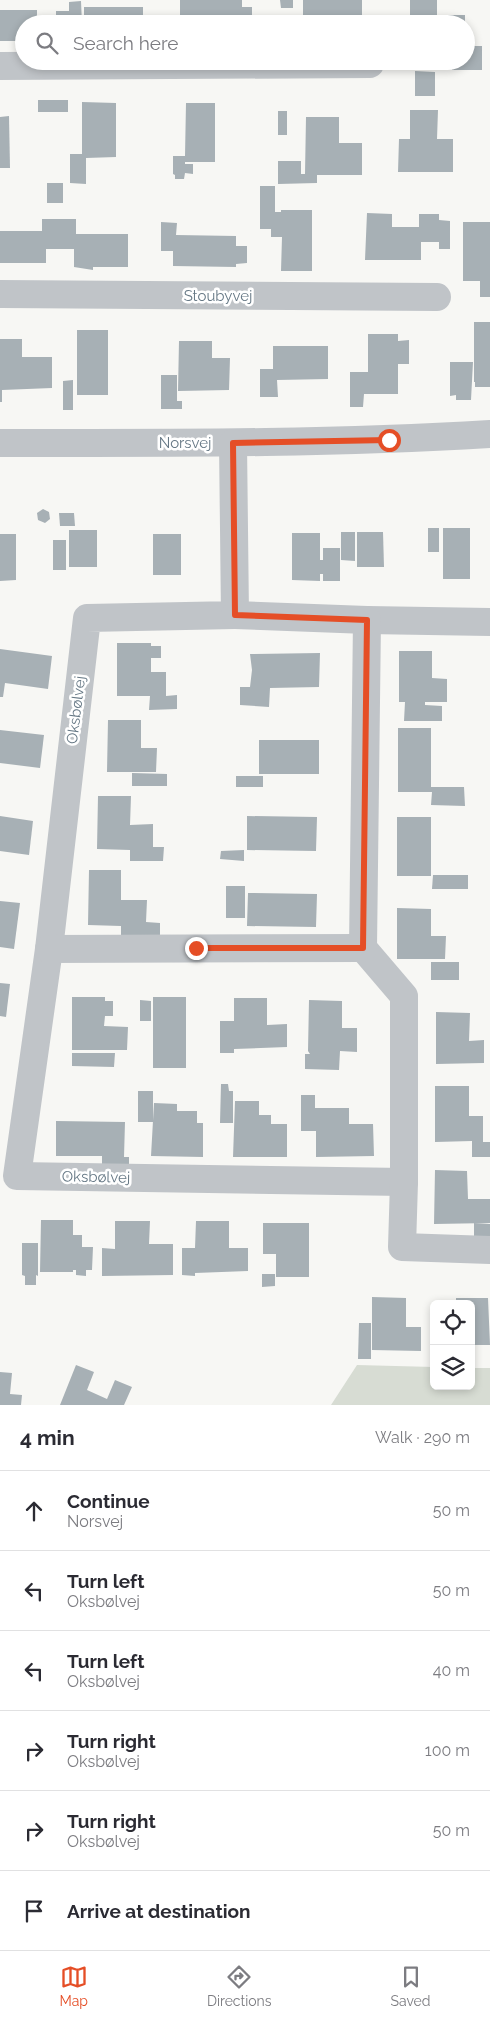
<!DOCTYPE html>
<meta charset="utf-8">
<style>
body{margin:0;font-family:Raleway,sans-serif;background:#f7f7f7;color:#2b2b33}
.controls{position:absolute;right:15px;bottom:15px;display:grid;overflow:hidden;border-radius:8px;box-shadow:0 2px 8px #0003}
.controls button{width:45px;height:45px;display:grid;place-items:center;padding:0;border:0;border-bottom:1px solid #e1e1e2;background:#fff;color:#2b2b33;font:25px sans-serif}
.stop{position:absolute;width:15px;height:15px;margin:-11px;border:4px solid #e54e26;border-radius:50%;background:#fff}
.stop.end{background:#e54e26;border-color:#fff;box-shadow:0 1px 5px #0008}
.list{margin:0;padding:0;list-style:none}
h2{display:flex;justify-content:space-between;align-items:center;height:65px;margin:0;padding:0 20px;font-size:21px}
h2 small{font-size:16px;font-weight:400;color:#7c7c81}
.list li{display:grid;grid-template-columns:32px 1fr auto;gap:15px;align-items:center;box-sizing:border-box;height:80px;padding:0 20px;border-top:1px solid #e1e1e2}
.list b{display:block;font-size:19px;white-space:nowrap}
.list p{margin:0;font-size:16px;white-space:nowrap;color:#7c7c81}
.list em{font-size:16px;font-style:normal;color:#7c7c81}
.icon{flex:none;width:28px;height:28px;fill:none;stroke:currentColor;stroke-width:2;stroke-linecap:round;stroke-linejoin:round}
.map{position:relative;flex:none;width:490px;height:1405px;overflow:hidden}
.search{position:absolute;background:#fff;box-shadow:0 2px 8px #0003;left:15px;right:15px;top:15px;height:55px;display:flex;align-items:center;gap:12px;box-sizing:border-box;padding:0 18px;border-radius:28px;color:#7c7c81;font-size:19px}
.sheet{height:545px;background:#fff}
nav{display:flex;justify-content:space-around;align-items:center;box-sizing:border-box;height:70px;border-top:1px solid #e1e1e2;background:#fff;font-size:14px;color:#7c7c81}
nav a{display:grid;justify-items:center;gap:2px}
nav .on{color:#e54e26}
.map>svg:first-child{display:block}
</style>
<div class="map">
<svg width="490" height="1405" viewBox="0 0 490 1405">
<rect width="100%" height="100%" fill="#f7f7f4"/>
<polygon fill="#d7dcd3" points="357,1365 434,1367 434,1386 471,1386 471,1368 490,1368 490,1405 331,1405"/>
<g fill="#a7b0b5">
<polygon points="180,0 242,0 242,7 252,7 252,24 191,24 191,21 180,21"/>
<polygon points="280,0 293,0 293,8 281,8"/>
<rect x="303" y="0" width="59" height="24"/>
<polygon points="410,0 437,0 437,15 465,15 465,24 403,24 403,15 410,15"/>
<polygon points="81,1 82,24 56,24 56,11 69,11 69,2"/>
<polygon points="84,7 143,7 143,20 160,20 160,24 84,24"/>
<polygon points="0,10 37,10 37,24 24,24 24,41 0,41"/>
<polygon points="466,46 482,46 482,70 452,70 452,61 466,61"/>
<polygon points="415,71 435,72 435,96 415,96"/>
<rect x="38" y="100" width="30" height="12"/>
<polygon points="82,102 116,103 116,157 86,158 86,184 70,183 70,154 82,154"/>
<polygon points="186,103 215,103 215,162 185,162 185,164 193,164 193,174 185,173 184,179 175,179 175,175 173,174 173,156 185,156"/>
<polygon points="410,110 438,110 437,139 453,139 453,172 398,172 399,139 410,139"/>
<rect x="278" y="111" width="9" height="24"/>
<polygon points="9,116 10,168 0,168 0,117"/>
<polygon points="306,117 339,117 339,143 362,143 362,175 317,175 317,183 278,184 278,161 301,161 301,174 305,174"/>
<rect x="47" y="183" width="16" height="20"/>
<polygon points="260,186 275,186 275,212 281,212 281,210 312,210 312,271 281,271 282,237 271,237 271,229 260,229"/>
<polygon points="367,213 392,214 392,227 419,227 419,214 439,214 439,220 450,221 450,249 439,249 439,242 421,242 421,260 365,260"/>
<polygon points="42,219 76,219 76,234 128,234 128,267 93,267 93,270 74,267 74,249 46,249 46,263 0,263 0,231 42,231"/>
<polygon points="161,222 177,223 176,235 236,236 236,246 247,246 247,263 236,264 236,267 173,266 173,251 161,251"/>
<polygon points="463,222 490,222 490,297 480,297 480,281 463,281"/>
<polygon points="474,322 490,322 490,387 475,387 475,382 474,382"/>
<rect x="77" y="330" width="31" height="65"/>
<polygon points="368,334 398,334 398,341 409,340 409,364 398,364 398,394 364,394 363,407 350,407 350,372 368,372"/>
<polygon points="0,339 22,339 22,357 52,357 52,388 2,390 2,402 0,402"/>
<polygon points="179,341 212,341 212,358 230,358 229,390 178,391"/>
<polygon points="273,346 328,346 328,379 277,380 278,397 260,397 260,369 273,369"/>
<polygon points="450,362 473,362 471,400 456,400 456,395 450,396"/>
<polygon points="161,375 177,375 177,401 182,401 182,409 161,409"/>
<polygon points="73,380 73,410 63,410 63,381"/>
<polygon points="43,509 49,512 50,519 45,523 38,520 37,513"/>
<polygon points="59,513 74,513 75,526 60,526"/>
<rect x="428" y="528" width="11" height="24"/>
<rect x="443" y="528" width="27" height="51"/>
<rect x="69" y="530" width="28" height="37"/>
<polygon points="341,532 355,532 355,561 341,560"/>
<polygon points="357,532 383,532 384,567 357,567"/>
<polygon points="292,533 320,533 320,560 323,560 323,548 340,548 340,581 323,581 323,574 320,574 320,581 292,580"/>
<polygon points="0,534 16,534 16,580 0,581"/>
<rect x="153" y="534" width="28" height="41"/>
<rect x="53" y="540" width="13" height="30"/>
<polygon points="117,643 151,643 151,646 161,646 161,658 151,658 151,672 166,672 166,696 177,695 177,709 149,710 150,696 117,696"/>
<polygon points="0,649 52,656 48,689 5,683 3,697 0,697"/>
<polygon points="399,651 432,651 432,678 447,679 447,702 425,702 425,705 442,706 442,721 404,721 405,702 399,702"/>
<polygon points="320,653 319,687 270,688 269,707 240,705 240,687 250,687 252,670 250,654"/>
<polygon points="108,720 141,720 141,748 157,748 156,772 107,772"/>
<polygon points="398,728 431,728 431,787 464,787 465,806 431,805 432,792 398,792"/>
<polygon points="0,730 44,735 40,768 0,763"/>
<rect x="259" y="740" width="60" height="34"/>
<polygon points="132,773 167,774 167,786 132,786"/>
<rect x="236" y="776" width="27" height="11"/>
<polygon points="98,796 131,796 130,825 153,824 153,847 164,847 163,861 130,861 130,850 97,849"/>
<polygon points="0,816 33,821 29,855 0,851"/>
<polygon points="247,816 317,817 316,851 247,850"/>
<rect x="397" y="817" width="34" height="59"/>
<polygon points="244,850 244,861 220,859 221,851"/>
<polygon points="89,870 121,870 121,900 147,900 146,922 160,923 160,937 121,936 121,926 88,925"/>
<polygon points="433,875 468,875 468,889 432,889"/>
<rect x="226" y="886" width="19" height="32"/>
<polygon points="248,893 317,894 316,927 247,926"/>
<polygon points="0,901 20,903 14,949 0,947"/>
<polygon points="397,908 431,909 431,936 446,936 445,959 397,959"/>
<rect x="431" y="962" width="28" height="18"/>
<polygon points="0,983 10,984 6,1017 0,1016"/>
<polygon points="72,997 105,997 105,1001 113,1001 113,1016 105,1016 104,1026 128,1027 127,1050 72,1050"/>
<rect x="153" y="997" width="33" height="71"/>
<polygon points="234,998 267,998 267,1025 287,1024 287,1047 234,1049 234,1053 220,1053 220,1021 234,1021"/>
<polygon points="140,1000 151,1001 151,1021 140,1021"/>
<polygon points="309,1000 342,1001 342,1028 357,1028 357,1052 340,1051 339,1070 305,1069 305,1054 310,1054 308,1051"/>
<polygon points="436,1012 470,1013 469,1041 484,1040 484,1063 436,1064"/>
<polygon points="72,1053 115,1053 114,1067 72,1066"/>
<polygon points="221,1084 228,1084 229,1091 233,1091 233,1123 220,1123"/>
<polygon points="435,1086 469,1086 469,1116 483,1116 483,1142 490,1142 490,1157 472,1157 472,1141 435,1142"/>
<rect x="138" y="1091" width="15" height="31"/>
<polygon points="301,1095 315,1095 315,1108 349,1108 349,1124 373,1124 374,1156 316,1157 316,1131 301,1131"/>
<polygon points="235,1101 259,1101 259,1115 271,1115 271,1124 287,1124 287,1157 233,1157"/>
<polygon points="154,1103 177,1104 177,1111 197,1111 197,1123 203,1123 203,1157 151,1156"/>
<polygon points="56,1121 125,1122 124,1157 129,1157 129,1167 102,1167 102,1156 56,1156"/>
<polygon points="435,1170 467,1171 468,1199 490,1199 490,1223 434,1224"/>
<polygon points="41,1220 73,1220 73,1235 82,1235 82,1247 93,1247 92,1270 86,1270 86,1276 76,1275 76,1270 73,1270 73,1272 40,1272"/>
<polygon points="115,1221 150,1221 149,1244 173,1244 173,1275 102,1276 102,1248 115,1249"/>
<polygon points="196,1221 229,1221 229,1248 248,1248 248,1271 195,1273 195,1276 182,1275 182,1248 195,1248"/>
<polygon points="263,1223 309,1223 309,1277 276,1277 276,1254 263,1254"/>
<polygon points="474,1223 490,1224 490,1237 474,1237"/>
<polygon points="22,1243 38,1243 38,1276 36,1275 36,1285 25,1285 25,1276 22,1275"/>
<polygon points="262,1274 275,1274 275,1286 262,1287"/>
<polygon points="372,1297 406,1298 406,1327 421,1327 421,1351 372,1350"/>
<polygon points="456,1298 488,1298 490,1345 471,1345 471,1304 456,1304"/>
<polygon points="359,1323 371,1323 371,1359 358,1359"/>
<polygon points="76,1365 94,1372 87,1390 107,1399 115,1380 132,1387 124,1405 60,1405"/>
<polygon points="0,1372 12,1373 10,1394 22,1395 21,1405 0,1405"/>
</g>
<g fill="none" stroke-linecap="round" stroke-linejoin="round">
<g stroke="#c0c4c8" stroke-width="28">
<polyline points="0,66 370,64"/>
<polyline points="0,294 437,297"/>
<path d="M0,443C163,443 327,444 490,434"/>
<polyline points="233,443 235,615 87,618 49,949 17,1176 404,1182"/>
<polyline points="235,615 367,620 490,622"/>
<polyline points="367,620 363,948 404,996 404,1182 402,1247 490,1250"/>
<polyline points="49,949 363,948"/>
</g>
</g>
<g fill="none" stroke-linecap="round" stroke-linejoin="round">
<polyline stroke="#e54e26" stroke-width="6" points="196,948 363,948 367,620 235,615 233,443 389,440"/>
</g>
<g text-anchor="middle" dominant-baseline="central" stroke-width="5" stroke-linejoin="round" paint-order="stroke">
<g font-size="15" fill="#667885" stroke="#fff">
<text x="218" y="296">Stoubyvej</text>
<text x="185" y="443">Norsvej</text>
<text transform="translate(76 710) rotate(-83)">Oksbølvej</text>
<text transform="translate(96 1177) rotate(1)">Oksbølvej</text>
</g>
</g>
</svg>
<div class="controls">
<button><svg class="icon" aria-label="locate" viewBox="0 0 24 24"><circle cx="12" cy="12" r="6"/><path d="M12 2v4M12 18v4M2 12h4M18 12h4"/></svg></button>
<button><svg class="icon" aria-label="layers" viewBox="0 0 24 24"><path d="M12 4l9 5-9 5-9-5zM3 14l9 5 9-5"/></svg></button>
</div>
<div class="stop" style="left:389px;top:440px"></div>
<div class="stop end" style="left:196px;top:948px"></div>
<div class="search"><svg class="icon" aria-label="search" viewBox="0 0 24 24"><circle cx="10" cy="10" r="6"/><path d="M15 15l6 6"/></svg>Search here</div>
</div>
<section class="sheet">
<h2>4 min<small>Walk · 290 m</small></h2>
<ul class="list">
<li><svg class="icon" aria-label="ahead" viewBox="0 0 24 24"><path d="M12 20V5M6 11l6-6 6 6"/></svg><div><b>Continue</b><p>Norsvej</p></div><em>50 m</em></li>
<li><svg class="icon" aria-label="left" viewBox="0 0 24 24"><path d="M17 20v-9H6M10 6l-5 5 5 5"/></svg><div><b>Turn left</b><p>Oksbølvej</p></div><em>50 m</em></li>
<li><svg class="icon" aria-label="left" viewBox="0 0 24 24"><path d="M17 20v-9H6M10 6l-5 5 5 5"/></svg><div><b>Turn left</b><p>Oksbølvej</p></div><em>40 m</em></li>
<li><svg class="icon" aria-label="right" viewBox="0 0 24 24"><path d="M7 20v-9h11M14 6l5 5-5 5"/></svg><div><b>Turn right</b><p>Oksbølvej</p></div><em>100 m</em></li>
<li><svg class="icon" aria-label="right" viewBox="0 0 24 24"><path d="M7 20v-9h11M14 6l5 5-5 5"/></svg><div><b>Turn right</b><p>Oksbølvej</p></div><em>50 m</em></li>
<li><svg class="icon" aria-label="arrive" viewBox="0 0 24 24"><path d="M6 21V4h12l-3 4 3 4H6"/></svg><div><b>Arrive at destination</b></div></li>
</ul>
</section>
<nav>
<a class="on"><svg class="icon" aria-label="map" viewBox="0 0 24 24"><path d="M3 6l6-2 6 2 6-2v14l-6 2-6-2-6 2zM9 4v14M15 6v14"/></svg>Map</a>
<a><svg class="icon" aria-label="directions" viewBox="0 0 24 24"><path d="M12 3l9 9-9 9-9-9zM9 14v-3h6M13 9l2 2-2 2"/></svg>Directions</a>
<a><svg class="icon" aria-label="saved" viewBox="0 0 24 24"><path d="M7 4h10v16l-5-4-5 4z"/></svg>Saved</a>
</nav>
